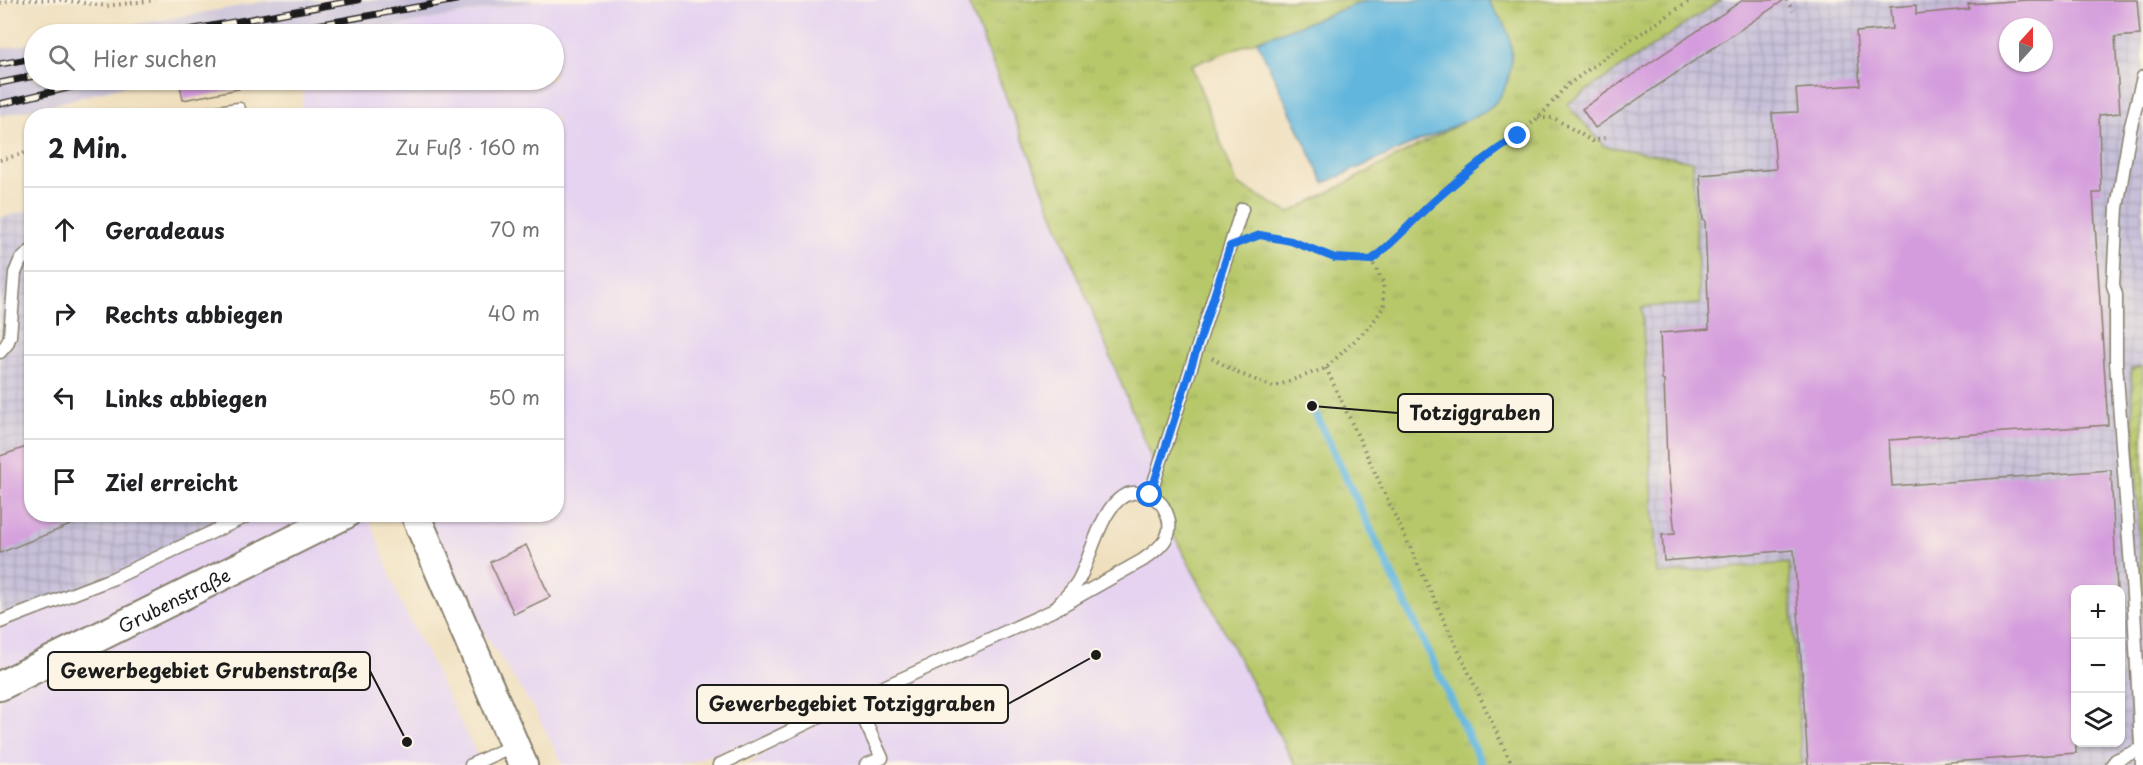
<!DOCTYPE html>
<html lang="de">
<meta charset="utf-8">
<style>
body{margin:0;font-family:"Playpen Sans",sans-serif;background:#f6f6f6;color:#202124}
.controls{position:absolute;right:18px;bottom:18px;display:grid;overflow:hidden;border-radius:12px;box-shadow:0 2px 4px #0004}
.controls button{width:54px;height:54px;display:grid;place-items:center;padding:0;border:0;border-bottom:2px solid #e0e0e0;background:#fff;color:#202124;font:30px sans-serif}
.compass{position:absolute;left:1999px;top:18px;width:54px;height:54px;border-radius:50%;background:#fff;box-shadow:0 2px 4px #0004;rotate:21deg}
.stop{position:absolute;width:18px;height:18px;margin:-14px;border:4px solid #1a73e8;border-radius:50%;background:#fff}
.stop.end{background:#1a73e8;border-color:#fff;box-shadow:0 2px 6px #0008}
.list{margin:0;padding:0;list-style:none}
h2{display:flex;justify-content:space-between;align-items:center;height:78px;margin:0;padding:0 24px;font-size:26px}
h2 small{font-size:20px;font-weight:400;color:#757577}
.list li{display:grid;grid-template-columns:39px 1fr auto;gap:18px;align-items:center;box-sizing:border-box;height:84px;padding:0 24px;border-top:2px solid #e0e0e0}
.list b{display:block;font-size:22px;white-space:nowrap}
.list em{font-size:20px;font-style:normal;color:#757577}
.icon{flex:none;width:33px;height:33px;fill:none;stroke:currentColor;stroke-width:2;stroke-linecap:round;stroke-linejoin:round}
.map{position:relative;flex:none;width:2143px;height:765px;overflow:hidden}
.search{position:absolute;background:#fff;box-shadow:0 2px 4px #0004;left:24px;top:24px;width:540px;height:66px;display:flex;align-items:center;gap:15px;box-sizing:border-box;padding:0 21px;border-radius:33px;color:#757577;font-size:22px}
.panel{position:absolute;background:#fff;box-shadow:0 2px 4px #0004;left:24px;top:108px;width:540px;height:414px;border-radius:24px}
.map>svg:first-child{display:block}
</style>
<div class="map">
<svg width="2143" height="765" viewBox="0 0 2143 765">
<defs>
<pattern id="industrial-grid" width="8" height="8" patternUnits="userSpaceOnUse" patternTransform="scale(1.5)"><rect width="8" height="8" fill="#c7c0d9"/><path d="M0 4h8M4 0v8" fill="none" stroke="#aaa4ba"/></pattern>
<pattern id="grass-tufts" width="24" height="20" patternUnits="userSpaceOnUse" patternTransform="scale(1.5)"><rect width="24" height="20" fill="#b7c86b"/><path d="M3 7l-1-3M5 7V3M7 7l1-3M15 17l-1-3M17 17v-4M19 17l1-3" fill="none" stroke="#9dab5c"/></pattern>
<pattern id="garden-furrows" width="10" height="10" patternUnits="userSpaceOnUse" patternTransform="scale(1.5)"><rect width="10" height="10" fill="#b7c86b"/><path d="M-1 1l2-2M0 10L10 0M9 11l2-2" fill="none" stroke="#9dab5c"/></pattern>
</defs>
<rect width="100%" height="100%" fill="#fcf5e5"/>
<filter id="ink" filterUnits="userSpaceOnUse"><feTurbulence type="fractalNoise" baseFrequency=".0167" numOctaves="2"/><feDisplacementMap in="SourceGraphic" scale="12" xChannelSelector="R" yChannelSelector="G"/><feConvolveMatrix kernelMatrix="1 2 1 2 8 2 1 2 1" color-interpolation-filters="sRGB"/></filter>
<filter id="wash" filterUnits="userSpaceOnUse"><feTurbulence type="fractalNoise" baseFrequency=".008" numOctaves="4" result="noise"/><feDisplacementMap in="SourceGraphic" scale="24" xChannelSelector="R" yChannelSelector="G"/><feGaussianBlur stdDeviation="1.35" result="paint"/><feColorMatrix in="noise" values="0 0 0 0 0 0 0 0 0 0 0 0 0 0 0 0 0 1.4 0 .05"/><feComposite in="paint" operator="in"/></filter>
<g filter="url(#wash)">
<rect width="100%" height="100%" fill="#efdfbe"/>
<g fill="#e5d3f1">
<polygon points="542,0 967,0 1157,473 1150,495 1118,499 1087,560 1056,608 1143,560 1171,530 1295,765 749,765 795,728 680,765 563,765 533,707 432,555 415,515 556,514 556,116 300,116 306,80 554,80 554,34 351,34"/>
<polygon points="31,210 32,514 368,515 400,601 482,765 0,765 0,218"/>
</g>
<g fill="url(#industrial-grid)" fill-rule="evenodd">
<path d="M1721,0H2143V367L2131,369L2143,626V765H1802L1789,564L1657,574L1642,307L1692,162L1604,146L1567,104ZM2008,27H2044V63H2008ZM2076,590H2120V742H2076Z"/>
<polygon points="31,210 32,514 234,515 0,629 0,218"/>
</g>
<g fill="#c7c0d9">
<polygon points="274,0 538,0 350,34 82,34"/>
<polygon points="34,43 34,80 145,80 51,105 0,116 0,49"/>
</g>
<polygon fill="url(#grass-tufts)" stroke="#6a7244" stroke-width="1.5" points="967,0 1368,0 1191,65 1237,184 1289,213 1492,107 1505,26 1488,0 1721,0 1567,104 1604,146 1692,161 1700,304 1642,307 1657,574 1789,563 1802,765 1295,765 1171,530 1150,495 1157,473"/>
<polygon fill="url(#garden-furrows)" stroke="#6a7244" stroke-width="1.5" points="2143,367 2143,626 2131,369"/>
<path fill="#60b6dd" stroke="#3e697c" stroke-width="1.5" d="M1368,0H1488C1493,8 1499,16 1504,24C1519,54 1511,95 1483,113L1324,183L1257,41Z"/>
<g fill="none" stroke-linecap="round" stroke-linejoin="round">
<polyline stroke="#60b6dd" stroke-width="8" points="1312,406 1482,765"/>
</g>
<g id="blocks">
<g fill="#d49cdd" fill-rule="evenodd">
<polygon points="1743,0 1784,0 1595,128 1582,109"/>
<path d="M2028,0H2137L2140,35L2115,37L2120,113L2099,115L2101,193H2093L2108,425L1889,440L1892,486L2111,470L2117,590H2076V753L1910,765H1808L1794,550L1664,561L1662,535L1675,534L1667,461L1664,380H1662L1660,333L1709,329L1705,220H1703L1700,175L1776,169L1772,113L1798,112L1796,89L1860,85L1856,32L1892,29L1890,7L1916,5V14L1969,9L1968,4ZM2008,27H2044V63H2008Z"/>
<polygon points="179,80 238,80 239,89 183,100"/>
<polygon points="32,445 32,514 93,516 0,553 0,456"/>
<polygon points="526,545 550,597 514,614 490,562"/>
</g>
</g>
</g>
<g filter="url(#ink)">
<use href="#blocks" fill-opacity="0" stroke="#867e6d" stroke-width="1.5"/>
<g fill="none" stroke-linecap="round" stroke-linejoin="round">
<defs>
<g id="service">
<polyline points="186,116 239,109 241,116"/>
<polyline points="0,352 7,344 10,336 15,273 20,261 32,250"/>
<polyline points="1150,495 1242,209"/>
<polyline points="0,622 114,578 251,514"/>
<polyline points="855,700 882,758 866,765"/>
<polyline points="471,765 514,745"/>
<path d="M719,765L855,700L1054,610C1062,600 1072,591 1078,581C1092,557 1102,498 1132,493C1136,492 1142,494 1146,495C1153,496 1161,502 1164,508C1178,533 1163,546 1143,560L1054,610"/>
<polyline points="2112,765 2116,760 2141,749"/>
<polyline points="2142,765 2134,609 2116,362 2116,295 2113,285 2117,208 2130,130 2143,77"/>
</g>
<g id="tertiary">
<polyline points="415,514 523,765"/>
<path id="s1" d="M0,686L346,514"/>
</g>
</defs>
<use href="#service" stroke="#867e6d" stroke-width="15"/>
<use href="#tertiary" stroke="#867e6d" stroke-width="32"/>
<g stroke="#867e6d" stroke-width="4" stroke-dasharray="1.5 4.5" stroke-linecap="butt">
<polyline points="1787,0 1793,11"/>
<polyline points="0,3 12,0 63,0 106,6 155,0"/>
<polyline points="1538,118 1554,118 1592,141 1606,138"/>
<polyline points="0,160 32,151"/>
<path d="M1250,238C1277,229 1308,250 1333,257C1345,261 1359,260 1371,260L1389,247L1432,203L1489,154L1518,136L1546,110L1566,86L1607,56L1691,0"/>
<polyline points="1212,358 1238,373 1273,387 1326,368 1370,326 1384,307 1383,282 1371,260"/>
<polyline points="1326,368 1512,765"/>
</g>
<use href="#service" stroke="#fff" stroke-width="12"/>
<use href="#tertiary" stroke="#fff" stroke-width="28"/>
<defs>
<g id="rail">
<polyline points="166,34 358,0"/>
<polyline points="267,34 456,0"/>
<polyline points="0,64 34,58"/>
<polyline points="0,83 34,76"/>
<polyline points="0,104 101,80"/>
</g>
</defs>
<use href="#rail" stroke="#1c1c1c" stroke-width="7"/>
<use href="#rail" stroke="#fcf5e5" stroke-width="4.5" stroke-dasharray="14" stroke-linecap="butt"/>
</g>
</g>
<g fill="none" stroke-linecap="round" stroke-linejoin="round" filter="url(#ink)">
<path stroke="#1a73e8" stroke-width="8" d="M1150,495L1230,246L1260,235L1291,241L1335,258L1371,260C1394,243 1412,221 1433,202C1460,178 1487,155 1518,136"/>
</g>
<g text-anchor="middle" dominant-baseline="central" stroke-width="4.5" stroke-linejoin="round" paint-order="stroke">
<g font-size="18" fill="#1c1c1c" stroke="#fcf5e5">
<text stroke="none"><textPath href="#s1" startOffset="194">Grubenstraße</textPath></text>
</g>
</g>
<path fill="none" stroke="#1c1c1c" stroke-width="2" d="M1312 406L1398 413M407 742L370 671M1096 655L1008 704"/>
<g fill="#1c1c1c" stroke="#fcf5e5" stroke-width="2">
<circle cx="1312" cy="406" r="6"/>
<circle cx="407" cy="742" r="6"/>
<circle cx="1096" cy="655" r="6"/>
</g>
<g fill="#fcf5e5" stroke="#1c1c1c" stroke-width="2">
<rect x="1398" y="394" width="155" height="38" rx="6"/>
<rect x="48" y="652" width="322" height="38" rx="6"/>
<rect x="697" y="685" width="311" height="38" rx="6"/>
</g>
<g font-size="20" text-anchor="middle" font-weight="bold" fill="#1c1c1c">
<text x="1475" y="420">Totziggraben</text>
<text x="209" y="678">Gewerbegebiet Grubenstraße</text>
<text x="852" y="711">Gewerbegebiet Totziggraben</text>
</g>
</svg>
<div class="controls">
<button>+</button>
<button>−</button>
<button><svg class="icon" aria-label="layers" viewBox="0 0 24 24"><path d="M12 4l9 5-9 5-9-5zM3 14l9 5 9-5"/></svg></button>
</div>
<svg class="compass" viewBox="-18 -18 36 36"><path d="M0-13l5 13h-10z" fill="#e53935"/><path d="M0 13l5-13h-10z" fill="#757577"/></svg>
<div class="stop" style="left:1150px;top:495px"></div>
<div class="stop end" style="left:1518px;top:136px"></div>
<div class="search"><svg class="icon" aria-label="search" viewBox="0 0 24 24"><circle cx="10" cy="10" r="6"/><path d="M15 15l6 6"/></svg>Hier suchen</div>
<section class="panel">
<h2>2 Min.<small>Zu Fuß · 160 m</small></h2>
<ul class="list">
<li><svg class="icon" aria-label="ahead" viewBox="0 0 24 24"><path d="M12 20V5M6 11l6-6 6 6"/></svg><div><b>Geradeaus</b></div><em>70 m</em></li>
<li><svg class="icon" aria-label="right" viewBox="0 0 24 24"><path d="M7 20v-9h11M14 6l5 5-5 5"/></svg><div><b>Rechts abbiegen</b></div><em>40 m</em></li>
<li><svg class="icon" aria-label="left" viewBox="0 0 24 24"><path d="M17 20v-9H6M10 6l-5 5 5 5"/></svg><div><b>Links abbiegen</b></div><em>50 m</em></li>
<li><svg class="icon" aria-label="arrive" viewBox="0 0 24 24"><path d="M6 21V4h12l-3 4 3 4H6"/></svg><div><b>Ziel erreicht</b></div></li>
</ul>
</section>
</div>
